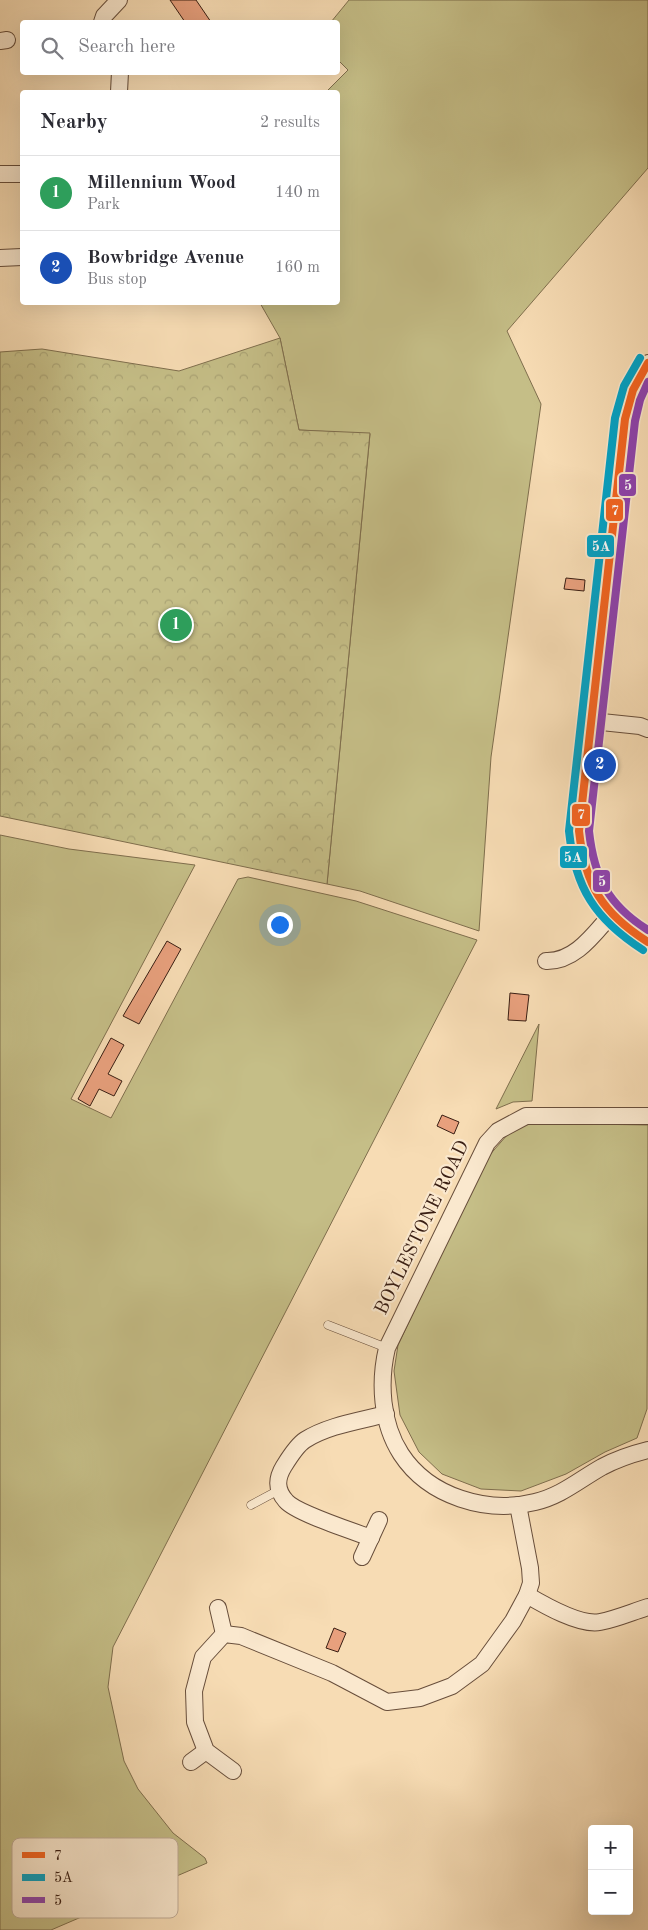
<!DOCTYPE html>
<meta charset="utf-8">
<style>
body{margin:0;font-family:"Old Standard TT",serif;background:#f2f2f3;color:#2b2b33}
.controls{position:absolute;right:15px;bottom:15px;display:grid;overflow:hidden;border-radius:5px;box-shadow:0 5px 20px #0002}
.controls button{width:45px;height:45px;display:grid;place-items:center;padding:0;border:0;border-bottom:1px solid #e1e1e2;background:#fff;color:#2b2b33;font:25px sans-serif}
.you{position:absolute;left:279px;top:924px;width:18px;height:18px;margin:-12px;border:4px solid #fff;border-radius:50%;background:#1a73e8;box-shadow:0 0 0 8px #1a73e833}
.badge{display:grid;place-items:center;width:32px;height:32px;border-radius:50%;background:#1a73e8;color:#fff;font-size:16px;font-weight:700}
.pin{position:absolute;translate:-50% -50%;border:2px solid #fff;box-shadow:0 1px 5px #0006}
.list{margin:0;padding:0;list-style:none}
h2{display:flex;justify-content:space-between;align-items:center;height:65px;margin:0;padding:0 20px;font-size:21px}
h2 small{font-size:16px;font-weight:400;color:#7c7c81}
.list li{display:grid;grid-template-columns:32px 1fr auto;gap:15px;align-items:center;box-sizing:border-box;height:75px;padding:0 20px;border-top:1px solid #e1e1e2}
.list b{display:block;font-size:19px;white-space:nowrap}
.list p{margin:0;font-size:16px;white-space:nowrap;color:#7c7c81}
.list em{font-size:16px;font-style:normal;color:#7c7c81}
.icon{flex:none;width:28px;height:28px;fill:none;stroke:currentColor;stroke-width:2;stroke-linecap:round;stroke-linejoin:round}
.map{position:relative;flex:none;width:648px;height:1930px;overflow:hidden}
.search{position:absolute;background:#fff;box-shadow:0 5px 20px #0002;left:20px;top:20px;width:320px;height:55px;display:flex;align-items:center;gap:12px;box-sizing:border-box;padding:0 18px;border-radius:5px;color:#7c7c81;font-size:19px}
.panel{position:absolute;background:#fff;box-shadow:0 5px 20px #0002;left:20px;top:90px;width:320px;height:215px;border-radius:5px}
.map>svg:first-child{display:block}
</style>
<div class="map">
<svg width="648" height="1930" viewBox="0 0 648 1930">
<defs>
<pattern id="forest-crowns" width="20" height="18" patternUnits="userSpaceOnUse" patternTransform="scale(1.25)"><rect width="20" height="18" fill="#c5be87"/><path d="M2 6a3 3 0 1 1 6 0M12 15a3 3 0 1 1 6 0" fill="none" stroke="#aaa374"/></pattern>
</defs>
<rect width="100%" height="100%" fill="#f7dcb4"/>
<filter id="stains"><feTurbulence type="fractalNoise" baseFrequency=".004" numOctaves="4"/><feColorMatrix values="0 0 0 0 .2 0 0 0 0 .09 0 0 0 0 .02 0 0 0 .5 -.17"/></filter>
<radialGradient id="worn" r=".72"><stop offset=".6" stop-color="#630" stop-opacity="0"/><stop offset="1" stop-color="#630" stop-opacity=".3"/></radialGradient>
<g fill="#c5be87" stroke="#7f6e4d">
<polygon points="349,0 648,0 648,168 507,331 541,404 491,757 479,931 360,891 327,884 370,434 299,430 280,338 260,303 338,302 338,92 326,92 348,70 338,60 338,22 331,22"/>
<polygon points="0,835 69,849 195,865 71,1099 111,1118 238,879 248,877 356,901 477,940 113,1647 108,1687 124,1761 138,1789 173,1833 205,1858 207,1863 51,1930 0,1930"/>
<polygon points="539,1024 532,1101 513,1102 496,1109"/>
<polygon points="527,1123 648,1125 647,1409 637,1438 605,1452 566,1474 521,1491 481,1489 442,1474 419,1452 400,1415 394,1371 398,1345 487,1158 508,1134"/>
</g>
<polygon fill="url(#forest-crowns)" stroke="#7f6e4d" points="280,338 299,430 370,433 327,884 0,816 0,352 42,349 179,371"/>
<g fill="#e8a07d" stroke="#391e13">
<polygon points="170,0 196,0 211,22 185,22"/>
<polygon points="566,578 585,580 584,591 564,589"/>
<polygon points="167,941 181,949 139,1024 123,1016"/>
<polygon points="510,993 529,995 526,1021 508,1020"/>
<polygon points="111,1038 124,1045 108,1074 122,1081 114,1096 99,1089 90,1106 78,1099"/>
<polygon points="442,1115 459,1122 454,1134 437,1126"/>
<polygon points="334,1628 346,1633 338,1652 326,1648"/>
</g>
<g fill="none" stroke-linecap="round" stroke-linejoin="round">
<defs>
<g id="service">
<polyline points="328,1325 387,1348"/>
<polyline points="251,1505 279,1490"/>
</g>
<g id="minor">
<polyline points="102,22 104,16 119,0"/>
<polyline points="0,41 7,40"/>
<polyline points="119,92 120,72"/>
<polyline points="0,174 22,174"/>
<polyline points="0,258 22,257"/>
<path d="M648,363C635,383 629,396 625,419L579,831C583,884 602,915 648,942"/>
<polyline points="592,721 640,726 648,729"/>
<path d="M546,961C575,962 594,934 611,915"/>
<path d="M648,1116H526L498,1131L487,1143L387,1348C379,1382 381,1423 401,1454C429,1497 487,1514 535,1502C561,1496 579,1480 602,1467C617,1459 632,1454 648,1450"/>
<path d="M371,1538C353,1531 296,1513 286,1501C276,1490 276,1479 284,1466C289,1458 297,1445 305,1440C329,1425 360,1421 386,1414"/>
<polyline points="362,1557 379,1520"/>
<path d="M527,1595C544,1605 580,1626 600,1622C616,1619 632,1612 648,1607"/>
<polyline points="218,1608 224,1634"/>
<polyline points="191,1762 206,1751"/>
<polyline points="233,1771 206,1751 195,1722 194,1691 203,1657 224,1634 241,1636 332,1673 387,1702 420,1698 452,1686 482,1664 513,1621 527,1595 531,1583 530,1568 518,1505"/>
</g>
</defs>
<use href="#service" stroke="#684e3b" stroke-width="9"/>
<use href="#minor" stroke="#684e3b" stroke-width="18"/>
<use href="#service" stroke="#fae8ce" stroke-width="8"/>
<use href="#minor" stroke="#fae8ce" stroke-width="16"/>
<defs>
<path id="bus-1" d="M648,363L633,390L625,419L579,831C585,885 602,913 648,942"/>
<path id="bus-2" d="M640,358L624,386L615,418L569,831C575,888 595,919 643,950"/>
<path id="bus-3" d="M648,382L640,400L635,421L589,831C594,877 608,905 648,930"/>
</defs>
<use href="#bus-1" stroke="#fae8ce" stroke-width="11"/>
<use href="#bus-2" stroke="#fae8ce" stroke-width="11"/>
<use href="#bus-3" stroke="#fae8ce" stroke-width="11"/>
<use href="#bus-1" stroke="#f26522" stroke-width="8"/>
<use href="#bus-2" stroke="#03a2c5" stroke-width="8"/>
<use href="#bus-3" stroke="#8e44ad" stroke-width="8"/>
</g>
<g text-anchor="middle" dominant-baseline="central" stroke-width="4.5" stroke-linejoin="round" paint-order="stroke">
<g font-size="19" fill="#391e13" stroke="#fae8ce">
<text transform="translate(423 1228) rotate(-64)">BOYLESTONE ROAD</text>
</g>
</g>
<rect x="12" y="1838" width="166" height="80" rx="8" fill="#fae8ce" stroke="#c0ab96" stroke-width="1"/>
<rect x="22" y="1852" width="23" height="6" fill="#f26522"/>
<rect x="22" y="1874" width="23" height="7" fill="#03a2c5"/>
<rect x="22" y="1897" width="23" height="6" fill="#8e44ad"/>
<g font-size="14" fill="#391e13">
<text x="54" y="1860">7</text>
<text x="54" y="1882">5A</text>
<text x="54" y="1905">5</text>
</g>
<g stroke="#fae8ce" stroke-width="2">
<rect x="618" y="473" width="19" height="24" rx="5" fill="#8e44ad"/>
<rect x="605" y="498" width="19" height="24" rx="5" fill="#f26522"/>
<rect x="586" y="534" width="29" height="24" rx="5" fill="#03a2c5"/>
<rect x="571" y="803" width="20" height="24" rx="5" fill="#f26522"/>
<rect x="559" y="845" width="29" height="24" rx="5" fill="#03a2c5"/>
<rect x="592" y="869" width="19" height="24" rx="5" fill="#8e44ad"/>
</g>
<g font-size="14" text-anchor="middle" font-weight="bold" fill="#fff">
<text x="628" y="490">5</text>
<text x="615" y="515">7</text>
<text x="601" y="551">5A</text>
<text x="581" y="819">7</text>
<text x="573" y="862">5A</text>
<text x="602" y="886">5</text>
</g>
<rect width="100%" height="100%" filter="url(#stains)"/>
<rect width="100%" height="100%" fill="url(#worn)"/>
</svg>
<div class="controls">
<button>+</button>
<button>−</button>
</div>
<div class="you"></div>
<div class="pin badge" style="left:176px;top:625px;background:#2e9e5b">1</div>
<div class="pin badge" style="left:600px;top:765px;background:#1a4fb4">2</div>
<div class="search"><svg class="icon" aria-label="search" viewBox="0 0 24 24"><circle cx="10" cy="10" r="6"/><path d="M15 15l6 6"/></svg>Search here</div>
<section class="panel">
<h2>Nearby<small>2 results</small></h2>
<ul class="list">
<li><span class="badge" style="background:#2e9e5b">1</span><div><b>Millennium Wood</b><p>Park</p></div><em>140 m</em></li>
<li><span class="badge" style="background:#1a4fb4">2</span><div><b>Bowbridge Avenue</b><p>Bus stop</p></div><em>160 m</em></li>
</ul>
</section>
</div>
